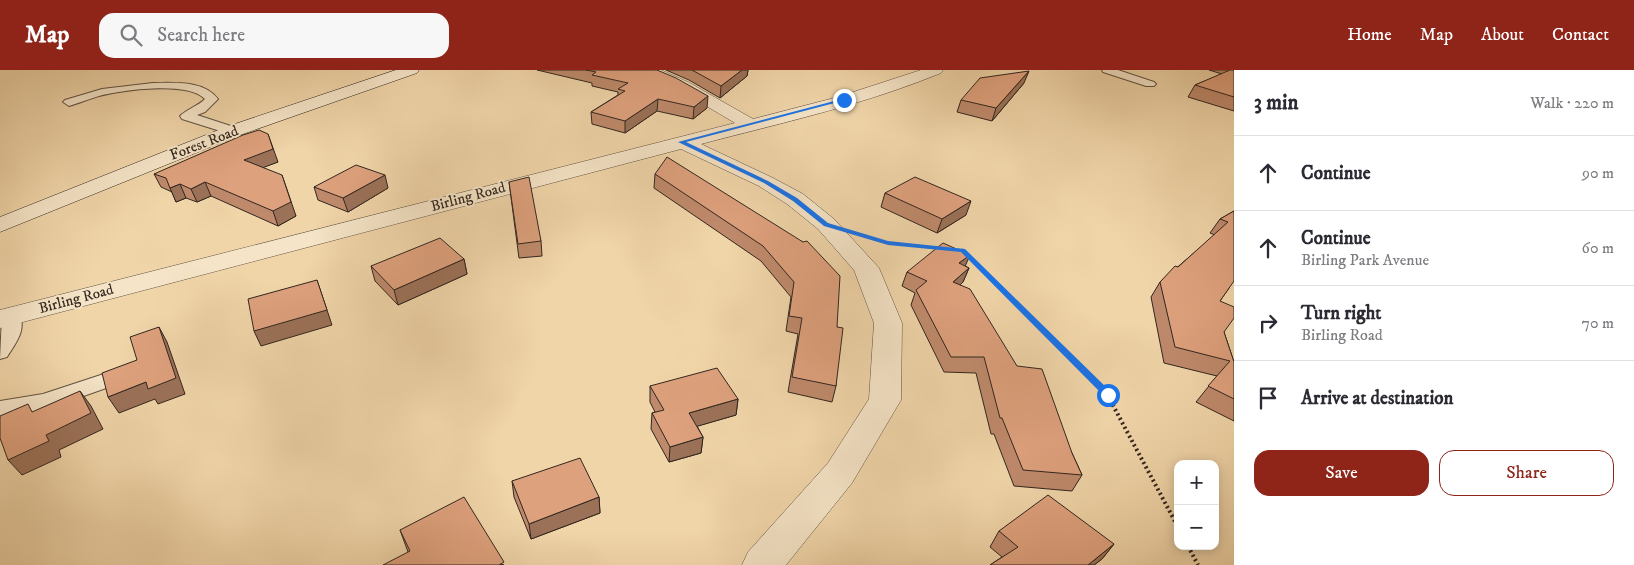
<!DOCTYPE html>
<meta charset="utf-8">
<style>
body{margin:0;font-family:"IM FELL DW Pica",serif;background:#f7f7f7;color:#2b2b33}
.controls{position:absolute;right:15px;bottom:15px;display:grid;overflow:hidden;border-radius:10px;box-shadow:0 2px 12px #0003}
.controls button{width:45px;height:45px;display:grid;place-items:center;padding:0;border:0;border-bottom:1px solid #e1e1e2;background:#fff;color:#2b2b33;font:25px sans-serif}
.stop{position:absolute;width:15px;height:15px;margin:-11px;border:4px solid #1a73e8;border-radius:50%;background:#fff}
.stop.end{background:#1a73e8;border-color:#fff;box-shadow:0 1px 5px #0008}
.list{margin:0;padding:0;list-style:none}
h2{display:flex;justify-content:space-between;align-items:center;height:65px;margin:0;padding:0 20px;font-size:21px}
h2 small{font-size:16px;font-weight:400;color:#7c7c81}
.list li{display:grid;grid-template-columns:32px 1fr auto;gap:15px;align-items:center;box-sizing:border-box;height:75px;padding:0 20px;border-top:1px solid #e1e1e2}
.list b{display:block;font-size:19px;white-space:nowrap}
.list p{margin:0;font-size:16px;white-space:nowrap;color:#7c7c81}
.list em{font-size:16px;font-style:normal;color:#7c7c81}
.actions{display:flex;gap:10px;padding:15px 20px}
.actions a{flex:1;padding:11px 0;border:1px solid #8f2418;border-radius:15px;text-align:center;font-size:18px;color:#8f2418}
.actions .main{background:#8f2418;color:#fff}
.icon{flex:none;width:28px;height:28px;fill:none;stroke:currentColor;stroke-width:2;stroke-linecap:round;stroke-linejoin:round}
.map{position:relative;flex:none;width:1234px;height:495px;overflow:hidden}
header{display:flex;align-items:center;gap:30px;box-sizing:border-box;height:70px;padding:0 25px;background:#8f2418;color:#fff}
header strong{font-size:24px}
nav{display:flex;gap:28px;margin-inline-start:auto;font-size:18px}
.search{width:350px;height:45px;background:#f7f7f7;display:flex;align-items:center;gap:12px;box-sizing:border-box;padding:0 18px;border-radius:15px;color:#7c7c81;font-size:19px}
main{display:flex}
aside{flex:1;background:#fff}
.map>svg:first-child{display:block}
</style>
<header>
<strong>Map</strong>
<div class="search"><svg class="icon" aria-label="search" viewBox="0 0 24 24"><circle cx="10" cy="10" r="6"/><path d="M15 15l6 6"/></svg>Search here</div>
<nav><a>Home</a><a>Map</a><a>About</a><a>Contact</a></nav>
</header>
<main>
<div class="map">
<svg width="1234" height="495" viewBox="0 0 1234 495">
<rect width="100%" height="100%" fill="#f0d5a9"/>
<filter id="stains"><feTurbulence type="fractalNoise" baseFrequency=".004" numOctaves="4"/><feColorMatrix values="0 0 0 0 .2 0 0 0 0 .09 0 0 0 0 .02 0 0 0 .5 -.17"/></filter>
<radialGradient id="worn" r=".72"><stop offset=".6" stop-color="#630" stop-opacity="0"/><stop offset="1" stop-color="#630" stop-opacity=".3"/></radialGradient>
<g fill="none" stroke-linecap="round" stroke-linejoin="round">
<defs>
<g id="lane">
<polygon points="1102,0 1118,0 1154,12 1156,14 1154,16 1146,16 1103,2"/>
<path d="M153,13C175,13 203,10 218,29L205,42L197,45L237,58L239,61L233,65L182,49L180,46C187,39 198,36 205,29C187,11 123,20 99,26C89,29 79,33 69,36L63,32L65,30L102,19Z"/>
<path d="M11,240L18,242C28,258 16,273 7,287L0,289L2,246L4,242Z"/>
<polygon points="119,299 126,301 129,306 126,311 44,340 0,347 0,331 43,324"/>
</g>
<path id="street" d="M640,0H661L688,12L753,49L838,27L921,0H943L941,3C863,35 781,53 701,74L773,108L803,124L834,149L879,198L902,253L901,330L852,413L786,495H742L748,482L828,393L869,329L874,253L854,200L818,159L787,134L759,116L681,79L0,258V240L735,53L676,18L642,3Z"/>
<polygon id="secondary" points="396,0 419,0 417,3 240,65 0,162 0,147 226,57"/>
</defs>
<use href="#lane" stroke="#615242" stroke-width="2"/>
<use href="#street" stroke="#615242" stroke-width="1"/>
<use href="#secondary" stroke="#31261f" stroke-width="1"/>
<g stroke="#31261f" stroke-width="2.5" stroke-dasharray="1 2" stroke-linecap="butt">
<polyline points="874,169 888,173 940,178"/>
<polyline points="956,180 963,180 976,193"/>
</g>
<polyline stroke="#31261f" stroke-width="3" stroke-dasharray="1 2.5" stroke-linecap="butt" points="974,191 1109,327"/>
<g stroke="#31261f" stroke-width="4" stroke-dasharray="2 3" stroke-linecap="butt">
<polyline points="1108,326 1178,457"/>
<polyline points="1188,476 1198,495"/>
</g>
<use href="#lane" fill="#f5e4c7" fill-rule="evenodd"/>
<use href="#street" fill="#f5e4c7" fill-rule="evenodd"/>
<use href="#secondary" fill="#f5e4c7" fill-rule="evenodd"/>
</g>
<g fill="#bf8a6c" stroke="#31261f">
<polygon points="537,0 657,0 707,38 693,49 657,41 625,63 592,54 591,42 618,25 618,22 592,16 592,13"/>
<polygon points="666,0 748,0 747,6 720,28 689,10"/>
<polygon points="1209,0 1234,0 1234,41 1188,27 1195,15 1222,4"/>
<polygon points="1024,13 992,51 957,42 961,30"/>
<polygon points="278,92 263,97 296,146 278,156 211,126 197,132 186,128 176,132 172,122 161,117 154,104"/>
<polygon points="655,104 803,172 837,257 836,316 832,332 788,322 798,264 786,261 791,227 761,191 654,118"/>
<polygon points="509,112 541,171 542,186 519,188"/>
<polygon points="314,117 388,118 348,142 318,130"/>
<polygon points="885,123 966,145 937,163 881,137"/>
<polygon points="1234,141 1229,218 1220,231 1224,262 1234,292 1234,351 1196,332 1217,306 1164,293 1151,227 1160,212 1215,165 1210,163 1220,149"/>
<polygon points="464,189 467,204 398,235 375,211 371,196"/>
<polygon points="965,196 969,198 963,212 960,215 1072,383 1082,405 1072,421 1014,416 994,364 991,364 976,303 944,302 911,235 915,223 902,216 907,202"/>
<polygon points="650,316 738,329 736,345 697,356 703,367 701,383 669,392 651,359 652,343 655,342 650,332"/>
<polygon points="512,411 599,427 600,443 531,469 514,427"/>
<polygon points="400,460 504,495 408,482"/>
<polygon points="999,461 1114,474 1102,489 1094,495 990,495 1002,487 990,477"/>
</g>
<g fill="#9b7158" stroke="#31261f">
<polygon points="742,0 748,0 747,6 720,28 721,16"/>
<polygon points="1029,1 1024,13 992,51 996,38"/>
<polygon points="708,26 707,38 693,49 694,37"/>
<polygon points="658,29 657,41 625,63 625,51"/>
<polygon points="268,64 278,92 249,103 244,90"/>
<polygon points="282,105 296,146 278,156 273,141"/>
<polygon points="385,105 388,118 348,142 343,128"/>
<polygon points="205,112 211,126 197,132 191,119"/>
<polygon points="180,114 186,128 176,132 170,118"/>
<polygon points="971,131 966,145 937,163 942,149"/>
<polygon points="970,185 964,199 959,193"/>
<polygon points="464,189 467,204 398,235 394,220"/>
<polygon points="969,198 963,212 948,227 953,212"/>
<polygon points="317,210 332,255 261,276 254,261"/>
<polygon points="159,257 167,272 185,324 158,334 155,329 119,343 108,327 146,312"/>
<polygon points="80,321 91,336 103,359 59,380 61,387 22,405 8,390"/>
<polygon points="738,329 736,345 688,359 689,343"/>
<polygon points="703,367 701,383 669,392 670,377"/>
<polygon points="599,427 600,443 531,469 529,454"/>
<polygon points="1114,474 1102,489 1094,495 1088,495"/>
</g>
<g fill="#dea17d" stroke="#31261f">
<polygon points="586,0 657,0 676,8 708,26 694,37 658,29 625,51 591,42 625,21 618,19 628,13 592,5 596,2"/>
<polygon points="692,0 742,0 721,16"/>
<polygon points="1230,0 1234,0 1234,27 1195,15"/>
<polygon points="1029,1 996,38 961,30 980,8"/>
<polygon points="259,60 268,64 273,79 244,90 282,105 291,132 273,141 205,112 191,119 180,114 170,118 166,108 154,104 243,65"/>
<polygon points="667,87 803,172 807,171 840,206 837,257 843,258 836,316 792,307 802,248 789,246 794,212 763,176 655,104"/>
<polygon points="356,95 385,105 343,128 314,117"/>
<polygon points="529,107 541,171 518,174 509,112"/>
<polygon points="915,107 971,131 942,149 885,123"/>
<polygon points="1234,141 1234,211 1220,231 1234,237 1234,248 1224,262 1234,292 1234,329 1208,316 1230,291 1175,277 1160,212 1175,196 1178,197 1228,152 1220,149"/>
<polygon points="440,168 464,189 394,220 371,196"/>
<polygon points="943,173 970,185 959,193 969,198 953,212 970,219 1017,296 1042,299 1072,383 1082,405 1023,400 1002,348 1000,348 984,287 951,287 916,220 927,211 907,202"/>
<polygon points="317,210 327,240 254,261 248,229"/>
<polygon points="159,257 176,308 148,319 146,312 108,327 102,303 137,290 130,267"/>
<polygon points="717,298 738,329 689,343 703,367 670,377 652,343 664,340 650,316"/>
<polygon points="80,321 91,343 46,365 49,371 8,390 0,368 0,346 28,334 32,342"/>
<polygon points="580,388 599,427 529,454 512,411"/>
<polygon points="1048,425 1114,474 1088,495 990,495 1018,477 999,461"/>
<polygon points="464,427 504,492 499,495 383,495 410,481 400,460"/>
</g>
<polygon fill="#1a73e8" points="842,29 846,30 686,72 768,111 797,128 828,153 888,171 965,179 1112,323 1112,327 1105,327 961,182 888,175 824,156 793,131 764,113 678,72"/>
<g text-anchor="middle" dominant-baseline="central" stroke-width="4" stroke-linejoin="round" paint-order="stroke">
<g font-size="15" fill="#31261f" stroke="#f5e4c7">
<text transform="translate(204 73) rotate(-21)">Forest Road</text>
<text transform="translate(468 127) rotate(-15)">Birling Road</text>
<text transform="translate(76 229) rotate(-15)">Birling Road</text>
</g>
</g>
<rect width="100%" height="100%" filter="url(#stains)"/>
<rect width="100%" height="100%" fill="url(#worn)"/>
</svg>
<div class="controls">
<button>+</button>
<button>−</button>
</div>
<div class="stop" style="left:1108px;top:325px"></div>
<div class="stop end" style="left:844px;top:30px"></div>
</div>
<aside>
<h2>3 min<small>Walk · 220 m</small></h2>
<ul class="list">
<li><svg class="icon" aria-label="ahead" viewBox="0 0 24 24"><path d="M12 20V5M6 11l6-6 6 6"/></svg><div><b>Continue</b></div><em>90 m</em></li>
<li><svg class="icon" aria-label="ahead" viewBox="0 0 24 24"><path d="M12 20V5M6 11l6-6 6 6"/></svg><div><b>Continue</b><p>Birling Park Avenue</p></div><em>60 m</em></li>
<li><svg class="icon" aria-label="right" viewBox="0 0 24 24"><path d="M7 20v-9h11M14 6l5 5-5 5"/></svg><div><b>Turn right</b><p>Birling Road</p></div><em>70 m</em></li>
<li><svg class="icon" aria-label="arrive" viewBox="0 0 24 24"><path d="M6 21V4h12l-3 4 3 4H6"/></svg><div><b>Arrive at destination</b></div></li>
</ul>
<div class="actions"><a class="main">Save</a><a>Share</a></div>
</aside>
</main>
